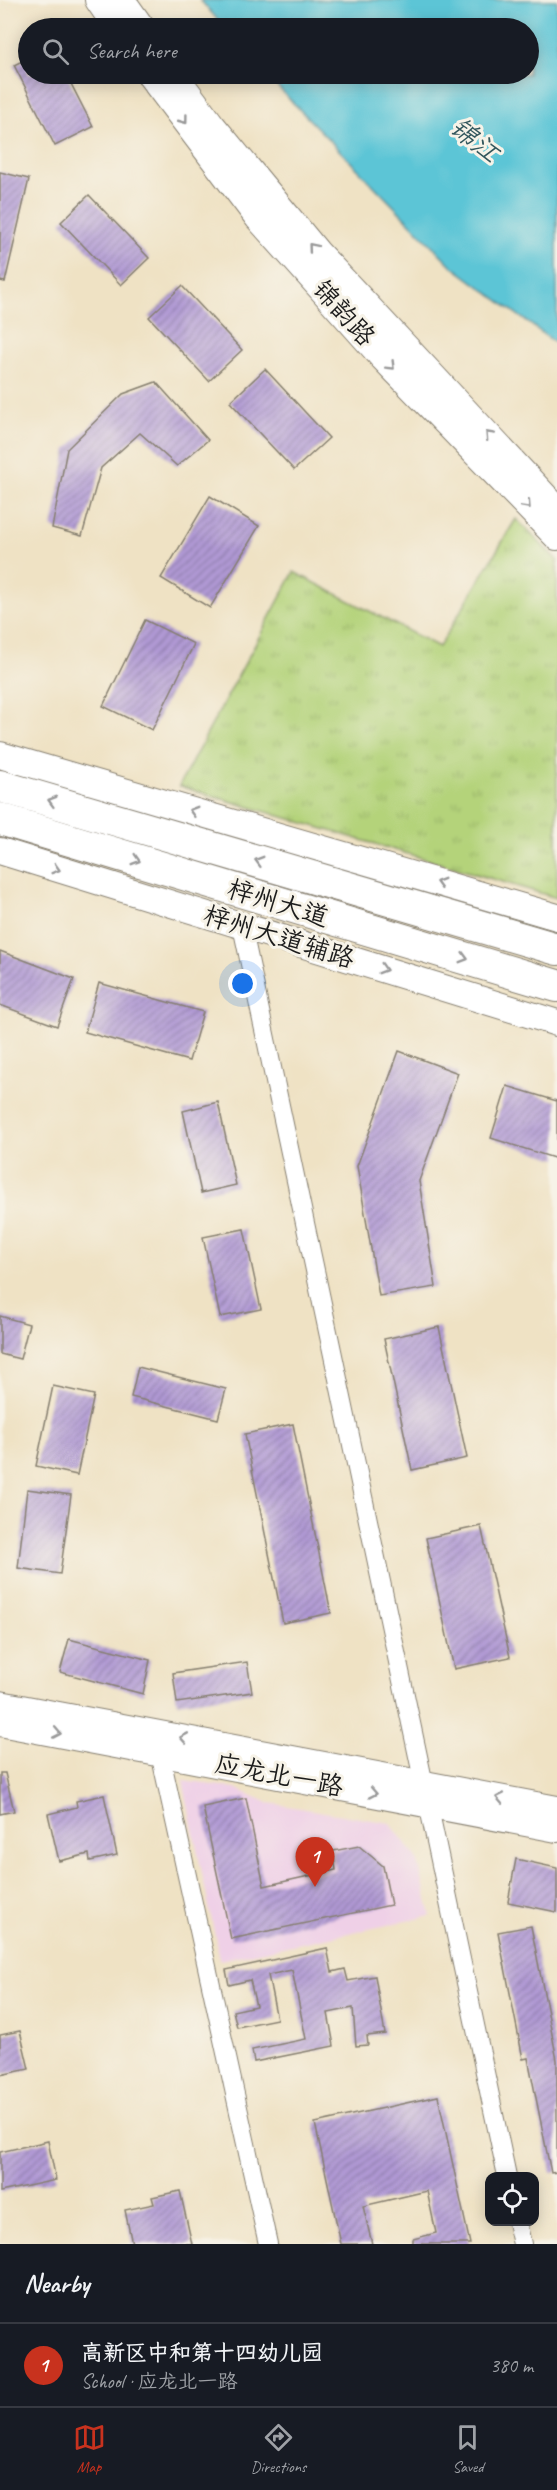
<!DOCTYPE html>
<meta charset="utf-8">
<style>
body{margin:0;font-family:Caveat,"LXGW WenKai TC",sans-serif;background:#20242c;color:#f1f3f6}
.controls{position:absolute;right:18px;bottom:18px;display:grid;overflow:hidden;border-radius:12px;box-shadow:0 3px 15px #0003}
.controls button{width:54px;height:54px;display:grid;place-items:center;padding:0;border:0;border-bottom:2px solid #363941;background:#171b24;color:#f1f3f6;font:30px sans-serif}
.you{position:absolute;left:243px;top:984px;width:21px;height:21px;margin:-15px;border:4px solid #fff;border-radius:50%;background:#1a73e8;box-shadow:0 0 0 9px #1a73e833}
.badge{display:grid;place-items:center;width:39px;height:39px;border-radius:50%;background:#c8321e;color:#fff;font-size:20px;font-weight:700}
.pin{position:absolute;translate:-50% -50px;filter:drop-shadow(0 2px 3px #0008)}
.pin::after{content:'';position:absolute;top:32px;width:21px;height:18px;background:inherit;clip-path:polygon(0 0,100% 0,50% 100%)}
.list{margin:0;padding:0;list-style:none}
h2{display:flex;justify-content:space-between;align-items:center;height:78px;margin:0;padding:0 24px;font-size:26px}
h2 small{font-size:20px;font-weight:400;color:#9ea1a6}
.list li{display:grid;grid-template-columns:39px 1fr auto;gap:18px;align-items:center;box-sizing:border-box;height:84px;padding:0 24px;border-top:2px solid #363941}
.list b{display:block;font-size:22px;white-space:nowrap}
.list p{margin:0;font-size:20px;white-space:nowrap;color:#9ea1a6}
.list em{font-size:20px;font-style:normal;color:#9ea1a6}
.icon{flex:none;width:33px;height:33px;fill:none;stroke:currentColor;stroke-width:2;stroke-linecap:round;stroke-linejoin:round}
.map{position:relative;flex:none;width:557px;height:2244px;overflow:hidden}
.search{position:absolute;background:#171b24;box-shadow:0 3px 15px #0003;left:18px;right:18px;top:18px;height:66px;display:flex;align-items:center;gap:15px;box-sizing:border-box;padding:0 21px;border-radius:33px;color:#9ea1a6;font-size:22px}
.sheet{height:162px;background:#171b24}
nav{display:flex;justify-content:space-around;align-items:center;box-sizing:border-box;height:84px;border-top:2px solid #363941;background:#171b24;font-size:16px;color:#9ea1a6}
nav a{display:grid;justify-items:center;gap:3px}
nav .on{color:#c8321e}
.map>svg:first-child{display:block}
</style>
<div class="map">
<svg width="557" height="2244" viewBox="0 0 557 2244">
<defs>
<pattern id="grass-tufts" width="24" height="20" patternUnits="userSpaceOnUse" patternTransform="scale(1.5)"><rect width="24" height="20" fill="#b4d37a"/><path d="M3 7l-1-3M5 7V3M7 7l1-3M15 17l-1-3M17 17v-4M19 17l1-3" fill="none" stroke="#9ab569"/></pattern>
<pattern id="building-hatch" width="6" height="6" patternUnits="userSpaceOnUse" patternTransform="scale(1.5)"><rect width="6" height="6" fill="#b099d4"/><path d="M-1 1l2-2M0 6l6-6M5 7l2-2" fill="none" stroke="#8e7cab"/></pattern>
</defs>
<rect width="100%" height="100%" fill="#f7f3e8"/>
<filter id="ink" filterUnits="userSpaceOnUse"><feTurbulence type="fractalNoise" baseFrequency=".0167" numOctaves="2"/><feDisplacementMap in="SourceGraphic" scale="12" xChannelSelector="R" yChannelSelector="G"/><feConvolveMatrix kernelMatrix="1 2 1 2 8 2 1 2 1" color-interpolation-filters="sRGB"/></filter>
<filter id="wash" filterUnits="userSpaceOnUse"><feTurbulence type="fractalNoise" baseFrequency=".008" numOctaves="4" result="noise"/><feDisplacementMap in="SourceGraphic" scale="24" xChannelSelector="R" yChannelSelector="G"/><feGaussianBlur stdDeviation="1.35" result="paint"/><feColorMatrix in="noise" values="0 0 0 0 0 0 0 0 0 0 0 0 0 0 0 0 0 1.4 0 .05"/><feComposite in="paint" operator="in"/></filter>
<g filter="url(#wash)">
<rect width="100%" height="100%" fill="#efe2c4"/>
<polygon fill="#efd0e7" points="183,1781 235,1788 269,1803 390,1823 417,1858 431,1916 220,1960"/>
<polygon fill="url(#grass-tufts)" stroke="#68784b" stroke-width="1.5" points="516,519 557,560 557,898 179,786 294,572 439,647"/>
<polygon fill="#5bc5d6" stroke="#3c7079" stroke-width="1.5" points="200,0 557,0 557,344 452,266 265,74 528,74 528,28 225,28"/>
<g id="blocks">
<g fill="url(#building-hatch)">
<polygon points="28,58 28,74 66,74 93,127 55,146 14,65"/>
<polygon points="0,172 29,179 5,282 0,281"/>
<polygon points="89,195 149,258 121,285 61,222"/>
<polygon points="182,286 242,350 209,381 149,317"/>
<polygon points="265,369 329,438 294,470 230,402"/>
<polygon points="156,382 208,440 177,466 140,433 101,468 82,536 52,528 67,449 123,394"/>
<polygon points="210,496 259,526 210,608 161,578"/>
<polygon points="145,620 194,644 152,730 103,706"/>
<polygon points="0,951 74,979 57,1026 0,1005"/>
<polygon points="99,983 203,1012 189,1061 85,1032"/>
<polygon points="399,1051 458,1073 419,1181 436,1287 379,1296 357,1166"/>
<polygon points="507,1086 557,1101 557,1159 491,1138"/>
<polygon points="218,1102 236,1185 201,1193 183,1111"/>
<polygon points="244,1229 261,1309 220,1317 203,1237"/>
<polygon points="0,1316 29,1324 20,1359 0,1354"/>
<polygon points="439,1327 467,1458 412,1470 384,1339"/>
<polygon points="138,1367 226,1389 218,1419 131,1397"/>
<polygon points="53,1386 94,1395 77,1475 36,1466"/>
<polygon points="293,1424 331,1613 283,1623 245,1434"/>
<polygon points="27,1489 71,1495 60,1574 18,1568"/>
<polygon points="481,1526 510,1657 454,1669 426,1538"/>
<polygon points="69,1639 150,1660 143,1694 60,1672"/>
<polygon points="247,1662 252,1692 177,1703 173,1673"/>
<polygon points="0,1773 5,1773 14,1811 0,1814"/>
<polygon points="104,1795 117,1855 90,1861 89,1854 59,1861 48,1814 77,1807 76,1801"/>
<polygon points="246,1798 264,1886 336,1870 333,1851 359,1846 383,1866 391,1905 231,1939 203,1807"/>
<polygon points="516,1859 557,1868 557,1912 508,1902"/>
<polygon points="531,1926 557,2060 557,2172 551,2173 528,2058 523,2059 498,1932"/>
<polygon points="327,1948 332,1972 345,1969 348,1981 375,1976 385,2034 367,2036 368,2045 356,2046 353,2008 328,2013 334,2046 254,2062 252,2050 306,2039 292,1970 268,1975 277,2019 237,2027 233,2011 256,2006 250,1980 229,1985 226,1970"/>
<polygon points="20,2031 29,2069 0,2075 0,2035"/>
<polygon points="438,2096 470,2244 413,2244 413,2239 436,2233 427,2191 363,2206 372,2244 341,2244 315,2123"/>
<polygon points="48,2141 56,2180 0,2192 0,2152"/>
<polygon points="180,2191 192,2244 132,2244 125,2210 154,2204 152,2197"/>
</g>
</g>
</g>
<g filter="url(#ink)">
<use href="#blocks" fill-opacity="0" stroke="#867f70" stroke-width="1.5"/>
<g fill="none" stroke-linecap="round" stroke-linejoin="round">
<defs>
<g id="street">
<polyline points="242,926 507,2176"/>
<polyline points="160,1753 268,2244"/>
<polyline points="517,2222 522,2244"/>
</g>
<g id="secondary">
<polyline points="98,0 117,28"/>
<polyline points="122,0 142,28"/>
<polyline points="149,74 258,218 383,358 557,537"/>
<polyline points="174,74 212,125 317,252 557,509"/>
<polyline points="0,755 557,917"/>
<polyline points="0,851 557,1023"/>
<polyline points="0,1704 557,1809"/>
<polyline points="0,1723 557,1829"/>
</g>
<g id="highway">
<polyline points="0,786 557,949"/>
<polyline points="0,819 557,986"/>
</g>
</defs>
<use href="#street" stroke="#867f70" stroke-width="20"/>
<use href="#secondary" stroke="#867f70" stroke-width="28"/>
<use href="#highway" stroke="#867f70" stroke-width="34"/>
<use href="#street" stroke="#fff" stroke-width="18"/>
<use href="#secondary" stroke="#fff" stroke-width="26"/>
<use href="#highway" stroke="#fff" stroke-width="32"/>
</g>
<defs><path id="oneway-chevron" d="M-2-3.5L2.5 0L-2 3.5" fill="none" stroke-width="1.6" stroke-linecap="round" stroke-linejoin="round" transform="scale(1.5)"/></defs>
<g stroke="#999">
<use href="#oneway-chevron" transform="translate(184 120) rotate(53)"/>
<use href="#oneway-chevron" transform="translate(312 247) rotate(-130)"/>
<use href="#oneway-chevron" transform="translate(391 366) rotate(45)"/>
<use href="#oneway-chevron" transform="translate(489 435) rotate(-133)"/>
<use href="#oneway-chevron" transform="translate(527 505) rotate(47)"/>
<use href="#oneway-chevron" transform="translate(52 801) rotate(-164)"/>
<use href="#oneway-chevron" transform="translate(193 811) rotate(-164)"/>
<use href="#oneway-chevron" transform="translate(136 860) rotate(17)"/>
<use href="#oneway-chevron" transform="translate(259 861) rotate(-164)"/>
<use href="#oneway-chevron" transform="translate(56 869) rotate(17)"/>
<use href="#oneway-chevron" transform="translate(440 883) rotate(-164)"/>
<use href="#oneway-chevron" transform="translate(464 958) rotate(16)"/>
<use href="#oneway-chevron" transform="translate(383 969) rotate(17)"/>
<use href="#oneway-chevron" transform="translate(57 1733) rotate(11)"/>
<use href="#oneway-chevron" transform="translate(184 1738) rotate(-170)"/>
<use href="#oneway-chevron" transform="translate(373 1793) rotate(11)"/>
<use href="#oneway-chevron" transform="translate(500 1798) rotate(-169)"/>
</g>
</g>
<g text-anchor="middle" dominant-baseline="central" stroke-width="6" stroke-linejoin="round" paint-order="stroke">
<g font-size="26" fill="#1c1c1c" stroke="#f7f3e8">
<text transform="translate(344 313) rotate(48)">锦韵路</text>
<text transform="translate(278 903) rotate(17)">梓州大道</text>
<text transform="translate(279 937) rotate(17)">梓州大道辅路</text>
<text transform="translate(279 1775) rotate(11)">应龙北一路</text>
</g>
<g font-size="27" font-style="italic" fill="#32575d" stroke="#f7f3e8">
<text transform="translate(475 140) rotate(39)">锦江</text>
</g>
</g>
</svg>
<div class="controls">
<button><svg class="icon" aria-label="locate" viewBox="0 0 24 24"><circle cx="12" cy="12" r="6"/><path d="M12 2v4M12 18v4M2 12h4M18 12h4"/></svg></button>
</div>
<div class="you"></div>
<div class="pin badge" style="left:315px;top:1887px">1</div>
<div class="search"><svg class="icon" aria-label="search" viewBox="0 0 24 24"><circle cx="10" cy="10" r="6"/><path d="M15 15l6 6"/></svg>Search here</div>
</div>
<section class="sheet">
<h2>Nearby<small></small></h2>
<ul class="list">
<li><span class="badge">1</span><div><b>高新区中和第十四幼儿园</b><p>School · 应龙北一路</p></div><em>380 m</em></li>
</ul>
</section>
<nav>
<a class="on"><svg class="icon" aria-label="map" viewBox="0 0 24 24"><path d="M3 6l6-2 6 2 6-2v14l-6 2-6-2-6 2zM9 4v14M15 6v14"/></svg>Map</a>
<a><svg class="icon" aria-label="directions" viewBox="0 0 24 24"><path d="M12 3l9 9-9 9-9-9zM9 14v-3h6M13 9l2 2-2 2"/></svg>Directions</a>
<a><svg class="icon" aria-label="saved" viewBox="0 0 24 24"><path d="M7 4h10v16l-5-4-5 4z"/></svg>Saved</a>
</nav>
